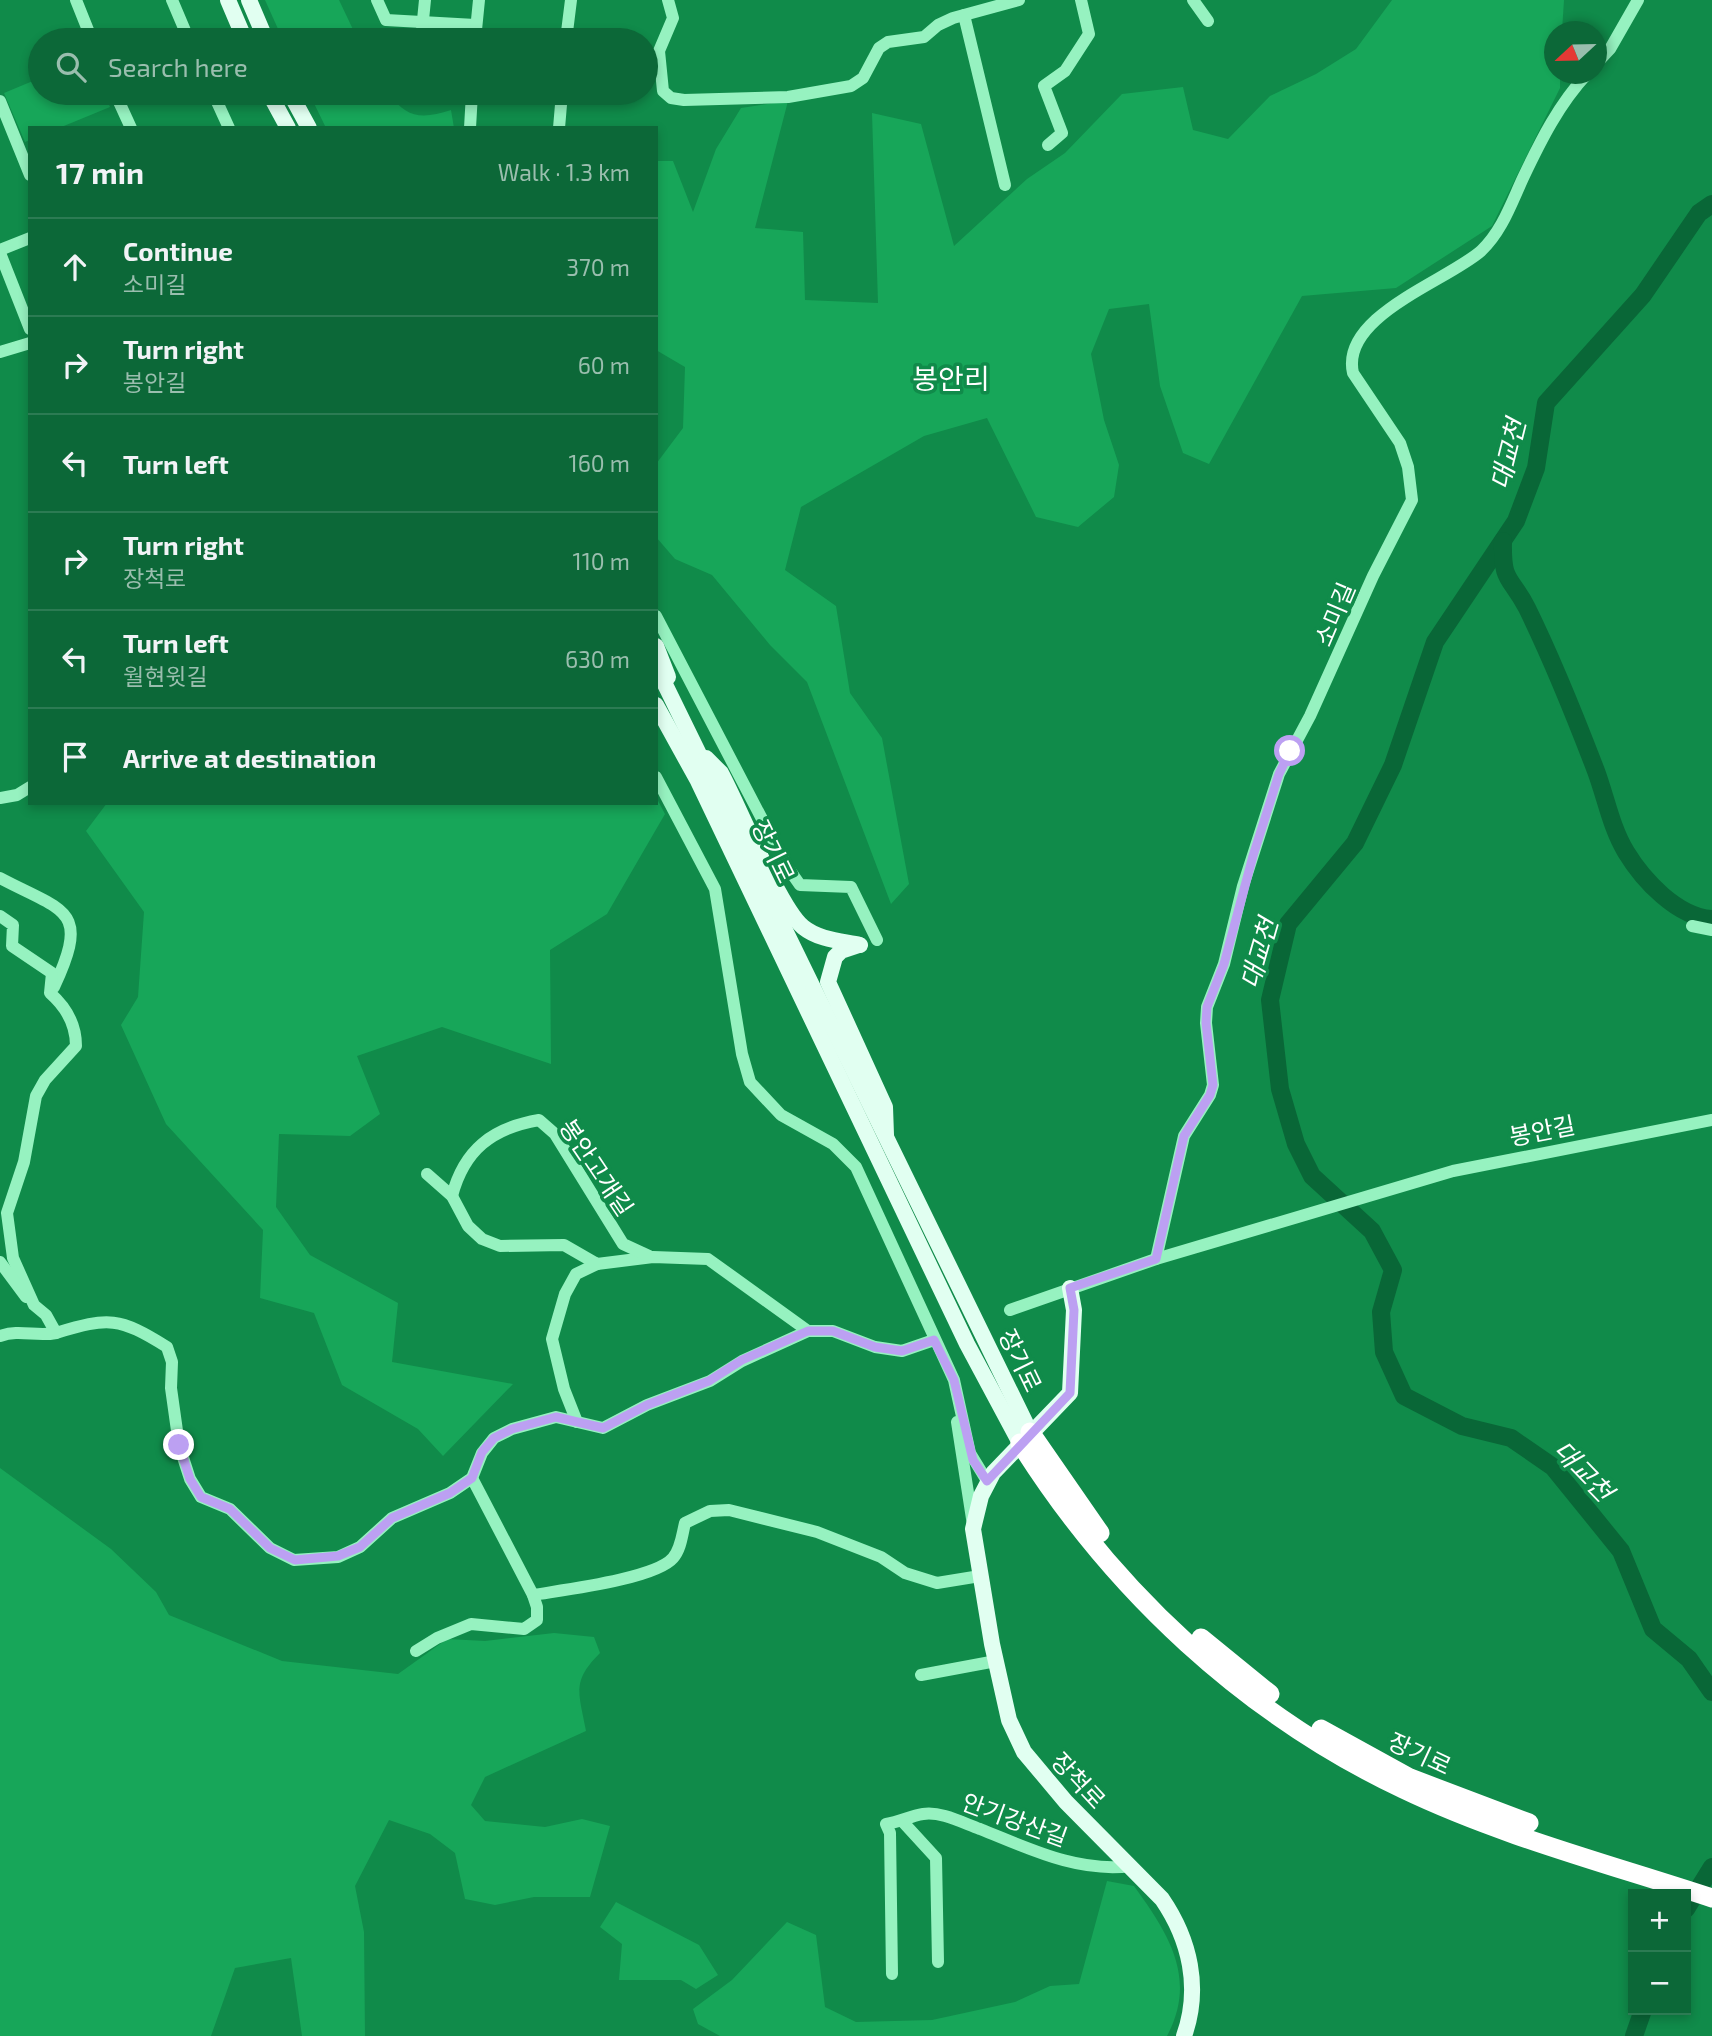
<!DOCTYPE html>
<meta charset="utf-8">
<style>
body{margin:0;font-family:"Exo 2","Noto Sans KR",sans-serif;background:#1a7043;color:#f1f3f6}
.controls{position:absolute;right:21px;bottom:21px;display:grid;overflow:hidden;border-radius:0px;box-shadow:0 4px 10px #0003}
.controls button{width:63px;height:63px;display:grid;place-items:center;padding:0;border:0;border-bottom:2px solid #2c7b53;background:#0c6838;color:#f1f3f6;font:35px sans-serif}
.compass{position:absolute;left:1544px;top:21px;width:63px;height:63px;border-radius:50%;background:#0c6838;box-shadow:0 4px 10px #0003;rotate:248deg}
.stop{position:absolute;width:21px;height:21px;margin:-16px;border:5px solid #bca0f2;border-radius:50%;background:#fff}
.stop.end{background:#bca0f2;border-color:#fff;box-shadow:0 2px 7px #0008}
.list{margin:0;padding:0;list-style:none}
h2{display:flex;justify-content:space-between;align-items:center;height:91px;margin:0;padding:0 28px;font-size:30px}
h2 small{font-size:23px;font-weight:400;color:#9abeae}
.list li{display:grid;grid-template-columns:46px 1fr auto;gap:21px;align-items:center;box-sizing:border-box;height:98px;padding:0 28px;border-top:2px solid #2c7b53}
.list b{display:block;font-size:26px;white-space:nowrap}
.list p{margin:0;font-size:23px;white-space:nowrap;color:#9abeae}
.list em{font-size:23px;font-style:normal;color:#9abeae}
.icon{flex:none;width:38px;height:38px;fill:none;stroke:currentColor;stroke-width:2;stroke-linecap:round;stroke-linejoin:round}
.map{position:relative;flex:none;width:1712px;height:2036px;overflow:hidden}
.search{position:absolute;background:#0c6838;box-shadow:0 4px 10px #0003;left:28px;top:28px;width:630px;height:77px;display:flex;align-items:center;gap:18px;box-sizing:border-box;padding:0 24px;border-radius:38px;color:#9abeae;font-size:26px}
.panel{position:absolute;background:#0c6838;box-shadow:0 4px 10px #0003;left:28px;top:126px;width:630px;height:679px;border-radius:0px}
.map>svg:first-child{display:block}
</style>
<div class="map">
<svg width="1712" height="2036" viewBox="0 0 1712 2036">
<rect width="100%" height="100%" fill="#108b4a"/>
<g fill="#17a659">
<polygon points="265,0 339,0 358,40 283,40"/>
<polygon points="1392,0 1564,0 1562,31 1554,32 1554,74 1560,74 1560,88 1492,226 1396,288 1302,296 1209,464 1183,453 1160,386 1149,304 1109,309 1091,354 1104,420 1119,465 1114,497 1078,527 1036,517 987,418 924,436 801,507 785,570 836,606 850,693 882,738 909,884 891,904 807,682 770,645 712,575 675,559 656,537 656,464 683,428 685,367 656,350 656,161 673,161 693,212 716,149 741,108 788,101 755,228 803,232 805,300 878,303 872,113 921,124 954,246 1027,179 1065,153 1122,94 1183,87 1193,130 1228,139 1270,96 1316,74 1356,49"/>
<polygon points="40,78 40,93 104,93 110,107 59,128 30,128 30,140 25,142 4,93"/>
<path d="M309,93H389C406,119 423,119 451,110L454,128H326Z"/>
<polygon points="656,797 665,814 607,914 550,950 551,1064 442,1027 357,1056 380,1114 350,1136 279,1134 276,1207 310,1255 398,1303 392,1362 513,1384 443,1456 418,1429 342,1385 314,1313 260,1298 263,1230 166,1124 121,1025 138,997 144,912 86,831 107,803 656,803"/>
<path d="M0,1468L111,1549L156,1592L169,1615L282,1661L398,1674L447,1639L485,1641L554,1633L594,1637L600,1653C571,1682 579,1693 586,1731L485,1777L471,1805L485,1821L545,1827L582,1819L610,1826L590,1897H534L495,1905L465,1899L455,1853L430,1834L389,1820L355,1886L364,1932L365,2036H302L291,1958L235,1968L211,2036H0Z"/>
<path d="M1107,1881L1134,1886C1168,1933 1198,1978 1167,2036H720L698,2024L693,2009L732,1980L787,1922L816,1935L825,2007L856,2022L932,2020L1015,2002L1050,1986L1079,1984Z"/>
<polygon points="616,1902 699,1945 718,1975 696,1989 681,1980 619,1980 622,1944 600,1927"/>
</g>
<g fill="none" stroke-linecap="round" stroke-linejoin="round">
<g stroke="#096737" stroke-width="18">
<polyline points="1712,204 1699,213 1643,295 1546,403 1536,468 1516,521 1435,642 1393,765 1355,843 1288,924 1270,1000 1280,1089 1296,1144 1312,1176 1372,1231 1393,1270 1381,1312 1384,1352 1404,1396 1462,1426 1511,1438 1553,1467 1621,1551 1653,1629 1689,1659 1712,1692"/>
<path d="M1503,541C1502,584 1510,575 1527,608C1553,661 1575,716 1596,771C1606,798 1611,827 1626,852C1643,880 1677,917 1712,919"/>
<polyline points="1686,1909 1712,1867"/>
<polyline points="1634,2036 1643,2010"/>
</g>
<g stroke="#96f2c0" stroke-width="12">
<polyline points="76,0 92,40"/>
<polyline points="172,0 189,40"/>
<polyline points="377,0 386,20 475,25"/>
<polyline points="668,0 673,18 659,51 663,91 671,98 684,100 788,97 851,86 863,78 879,48 888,42 924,37 938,25 953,18 1019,0"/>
<polyline points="1193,0 1208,21"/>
<polyline points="964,15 1005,185"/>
<polyline points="421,40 425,0"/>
<polyline points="475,40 479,0"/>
<polyline points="566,40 571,0"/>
<polyline points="1596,64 1610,49 1638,0"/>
<polyline points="115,93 131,128"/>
<polyline points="213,93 229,128"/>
<polyline points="0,101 30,175"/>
<polyline points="470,128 472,93"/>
<polyline points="559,128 562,93"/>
<polyline points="1048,145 1062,133 1044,86 1065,71 1089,34 1081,0"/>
<polyline points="0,250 30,238"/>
<polyline points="0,253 30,329"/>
<polyline points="0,352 30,343"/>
<polyline points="656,616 786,865 800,885 851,887 877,940"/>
<polyline points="656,777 715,889 742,1054 750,1082 781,1115 833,1144 856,1167 954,1380 970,1453 987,1481"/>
<polyline points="0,798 17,795 30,787"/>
<path d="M0,878C64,912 91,908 54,987"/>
<path d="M0,916L13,925L12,946L52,973L50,993C66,1007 76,1025 76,1046L45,1080L36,1096L24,1162L7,1213L13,1258L34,1305L46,1315L56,1333C109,1317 119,1317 167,1347L172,1362L171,1388L179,1445L190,1479L201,1497L230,1509L270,1548L294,1560L338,1557L360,1547L392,1518L450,1493L472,1478L482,1453L494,1438L512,1429L556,1417L603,1428L647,1405L710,1381L742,1361L808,1331H833L875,1347L902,1351L934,1340"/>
<polyline points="1692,926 1712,930"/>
<polyline points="427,1174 452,1196 468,1226 482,1239 500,1246 564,1245 597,1264 653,1257 708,1259 808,1331"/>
<path d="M452,1196C464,1150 492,1128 539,1120L555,1134L623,1244L649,1256"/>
<path d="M1156,1259L1184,1136L1210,1095L1213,1085L1206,1023L1207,1007L1224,964L1243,886L1279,774L1310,716L1373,576L1412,500L1408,467L1400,443L1353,373C1340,316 1447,281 1481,251C1502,231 1511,204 1523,178C1541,140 1559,104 1587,74"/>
<polyline points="0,1262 26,1297"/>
<polyline points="1010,1310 1156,1259 1453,1171 1712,1120"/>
<path d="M0,1336C20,1329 36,1337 56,1333"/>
<polyline points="577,1422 564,1389 552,1339 565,1294 576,1274 597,1264"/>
<polyline points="957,1422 973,1525"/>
<path d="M533,1595C562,1590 655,1579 673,1558C681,1549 682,1535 685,1523L710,1511L729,1510L817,1532L881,1557L905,1573L937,1583L980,1576"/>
<polyline points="416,1651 437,1638 471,1624 524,1629 537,1620 537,1607 533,1595 472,1478"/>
<polyline points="921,1675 996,1661"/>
<polyline points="903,1822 936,1858 938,1962"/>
<path d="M892,1974L890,1833L886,1824C900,1822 910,1816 923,1814C941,1811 963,1823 980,1829C1028,1848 1077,1873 1131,1866"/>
</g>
<g stroke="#e1fff1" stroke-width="16">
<polyline points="228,0 245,40"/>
<polyline points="249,0 266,40"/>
<polyline points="269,93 288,128"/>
<polyline points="290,93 309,128"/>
<polyline points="656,646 668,677"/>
<polyline points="656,666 1030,1432"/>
<polyline points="656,705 698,781 967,1344 1020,1443"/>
<path d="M706,758L721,773C739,806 779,907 803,927C819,940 841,941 860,945"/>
<polyline points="859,945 841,951 835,957 828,982 885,1107 886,1135"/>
<path d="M1070,1288L1074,1310L1070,1393L993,1473L981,1496L973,1529L992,1644L1009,1720L1024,1752L1066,1802L1162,1899C1190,1940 1201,1988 1184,2036"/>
</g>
<g stroke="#fff" stroke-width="19">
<polyline points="1030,1432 1100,1533"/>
<path d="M1020,1443C1113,1591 1245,1714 1403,1789C1501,1836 1609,1864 1712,1898"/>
<polyline points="1201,1638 1270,1694"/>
<polyline points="1321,1729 1410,1778 1529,1823"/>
</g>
</g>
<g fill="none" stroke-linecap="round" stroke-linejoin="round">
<polyline stroke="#bca0f2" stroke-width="9" points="179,1445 190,1479 201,1497 230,1509 270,1548 295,1560 338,1556 360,1547 392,1518 450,1493 472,1478 482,1452 494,1438 512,1429 556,1417 603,1428 647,1405 709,1381 742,1360 808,1331 833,1331 875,1347 902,1351 934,1340 954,1380 973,1460 987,1481 1070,1393 1074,1310 1070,1288 1156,1259 1184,1136 1210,1095 1213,1085 1206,1023 1207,1007 1224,964 1253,856 1279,774 1290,751"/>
</g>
<g text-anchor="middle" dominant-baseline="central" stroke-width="7" stroke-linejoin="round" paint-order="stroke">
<g font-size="24" fill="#fff" stroke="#108b4a">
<text transform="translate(1334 614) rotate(-67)">소미길</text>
<text transform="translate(774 851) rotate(64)">장기로</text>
<text transform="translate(1542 1130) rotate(-11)">봉안길</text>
<text transform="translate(597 1167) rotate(56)">봉안고개길</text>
<text transform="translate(1021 1360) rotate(64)">장기로</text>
<text transform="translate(1420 1753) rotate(25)">장기로</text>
<text transform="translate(1079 1780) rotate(47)">장척로</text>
<text transform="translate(1015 1819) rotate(20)">안기강산길</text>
</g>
<g font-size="26" font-style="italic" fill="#fff" stroke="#108b4a">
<text transform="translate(1507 454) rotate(-76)">대교천</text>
<text transform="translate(1258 953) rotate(-74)">대교천</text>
<text transform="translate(1584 1470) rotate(46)">대교천</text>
</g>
<g font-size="28" fill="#fff" stroke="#108b4a">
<text x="951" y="378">봉안리</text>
</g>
</g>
</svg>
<div class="controls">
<button>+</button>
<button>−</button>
</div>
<svg class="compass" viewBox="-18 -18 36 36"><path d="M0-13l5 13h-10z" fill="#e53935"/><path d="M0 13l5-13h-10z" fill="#9abeae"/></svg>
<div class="stop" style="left:1290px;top:751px"></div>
<div class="stop end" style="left:179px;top:1445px"></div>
<div class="search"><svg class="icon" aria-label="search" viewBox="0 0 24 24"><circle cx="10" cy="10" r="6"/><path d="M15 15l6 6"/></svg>Search here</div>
<section class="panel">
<h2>17 min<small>Walk · 1.3 km</small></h2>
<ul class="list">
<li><svg class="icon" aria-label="ahead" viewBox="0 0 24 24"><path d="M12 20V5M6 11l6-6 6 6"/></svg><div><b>Continue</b><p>소미길</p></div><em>370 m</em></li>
<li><svg class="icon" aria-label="right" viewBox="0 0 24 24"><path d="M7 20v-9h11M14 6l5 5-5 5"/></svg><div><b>Turn right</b><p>봉안길</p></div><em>60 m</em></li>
<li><svg class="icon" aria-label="left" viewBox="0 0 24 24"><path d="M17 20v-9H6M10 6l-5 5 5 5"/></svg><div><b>Turn left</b></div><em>160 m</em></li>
<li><svg class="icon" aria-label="right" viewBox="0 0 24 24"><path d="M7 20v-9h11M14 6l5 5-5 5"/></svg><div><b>Turn right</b><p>장척로</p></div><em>110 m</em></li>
<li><svg class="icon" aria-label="left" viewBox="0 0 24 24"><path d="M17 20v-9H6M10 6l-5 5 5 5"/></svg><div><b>Turn left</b><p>월현윗길</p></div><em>630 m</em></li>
<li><svg class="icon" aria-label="arrive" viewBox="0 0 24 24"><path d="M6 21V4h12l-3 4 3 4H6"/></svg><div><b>Arrive at destination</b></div></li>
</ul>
</section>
</div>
